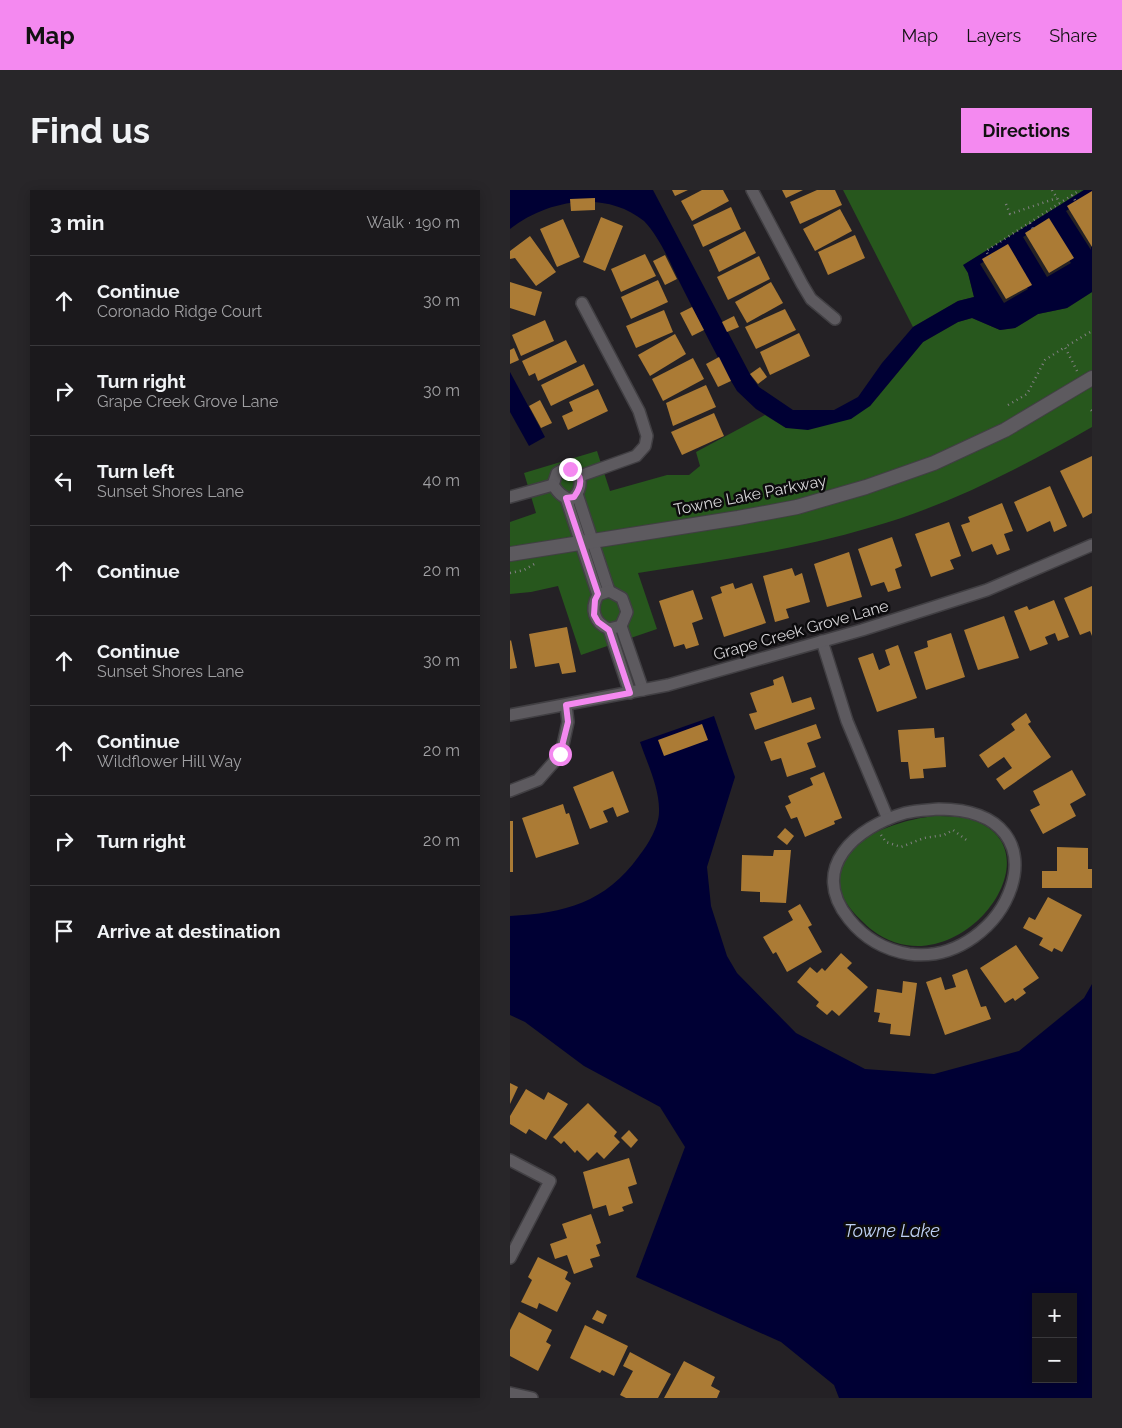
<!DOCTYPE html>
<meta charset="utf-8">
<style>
body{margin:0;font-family:Raleway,sans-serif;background:#282629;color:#f1f3f6}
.controls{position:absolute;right:15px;bottom:15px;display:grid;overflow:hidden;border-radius:0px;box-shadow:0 2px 12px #0003}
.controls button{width:45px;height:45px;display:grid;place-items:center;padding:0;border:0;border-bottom:1px solid #39383b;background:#1b191c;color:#f1f3f6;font:25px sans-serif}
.stop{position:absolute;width:15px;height:15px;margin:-11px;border:4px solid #f489f0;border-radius:50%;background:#fff}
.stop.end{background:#f489f0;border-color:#fff;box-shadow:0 1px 5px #0008}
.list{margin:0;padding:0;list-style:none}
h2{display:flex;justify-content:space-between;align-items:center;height:65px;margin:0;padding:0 20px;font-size:21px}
h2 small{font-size:16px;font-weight:400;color:#a0a0a3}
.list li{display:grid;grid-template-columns:32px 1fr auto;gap:15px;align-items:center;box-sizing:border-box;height:90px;padding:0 20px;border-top:1px solid #39383b}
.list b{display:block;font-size:19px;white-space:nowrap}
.list p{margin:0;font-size:16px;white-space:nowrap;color:#a0a0a3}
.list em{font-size:16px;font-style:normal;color:#a0a0a3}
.icon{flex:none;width:28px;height:28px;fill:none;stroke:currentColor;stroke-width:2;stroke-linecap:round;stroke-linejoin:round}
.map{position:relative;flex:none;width:582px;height:1208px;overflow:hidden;border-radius:0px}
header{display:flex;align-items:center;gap:30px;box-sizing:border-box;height:70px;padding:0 25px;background:#f489f0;color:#111}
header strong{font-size:24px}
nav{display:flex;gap:28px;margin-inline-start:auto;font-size:18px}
.intro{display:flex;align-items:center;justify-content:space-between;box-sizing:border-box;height:120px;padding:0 30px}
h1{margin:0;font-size:35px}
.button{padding:12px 22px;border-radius:0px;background:#f489f0;color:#111;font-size:18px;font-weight:700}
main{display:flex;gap:30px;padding:0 30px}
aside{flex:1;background:#1b191c;border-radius:0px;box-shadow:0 2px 12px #0003}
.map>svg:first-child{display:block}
</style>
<header>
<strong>Map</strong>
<nav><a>Map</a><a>Layers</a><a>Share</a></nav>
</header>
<div class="intro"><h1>Find us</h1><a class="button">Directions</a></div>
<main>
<aside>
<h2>3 min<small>Walk · 190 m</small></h2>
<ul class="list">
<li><svg class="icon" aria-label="ahead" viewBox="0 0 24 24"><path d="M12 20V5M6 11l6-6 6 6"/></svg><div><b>Continue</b><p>Coronado Ridge Court</p></div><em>30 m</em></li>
<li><svg class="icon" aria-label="right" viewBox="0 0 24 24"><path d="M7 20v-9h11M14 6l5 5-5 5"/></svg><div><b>Turn right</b><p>Grape Creek Grove Lane</p></div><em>30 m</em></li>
<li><svg class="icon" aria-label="left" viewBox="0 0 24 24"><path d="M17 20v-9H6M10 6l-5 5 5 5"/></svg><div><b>Turn left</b><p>Sunset Shores Lane</p></div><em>40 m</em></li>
<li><svg class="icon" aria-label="ahead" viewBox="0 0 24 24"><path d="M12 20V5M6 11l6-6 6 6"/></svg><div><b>Continue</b></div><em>20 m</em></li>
<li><svg class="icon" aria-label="ahead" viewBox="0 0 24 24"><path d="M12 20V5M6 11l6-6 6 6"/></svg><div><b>Continue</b><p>Sunset Shores Lane</p></div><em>30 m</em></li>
<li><svg class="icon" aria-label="ahead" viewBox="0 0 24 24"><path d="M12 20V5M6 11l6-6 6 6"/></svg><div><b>Continue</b><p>Wildflower Hill Way</p></div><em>20 m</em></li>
<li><svg class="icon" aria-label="right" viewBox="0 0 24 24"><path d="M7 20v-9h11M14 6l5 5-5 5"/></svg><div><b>Turn right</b></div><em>20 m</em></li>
<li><svg class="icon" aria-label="arrive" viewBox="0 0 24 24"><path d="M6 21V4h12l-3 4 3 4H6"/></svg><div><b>Arrive at destination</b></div></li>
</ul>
</aside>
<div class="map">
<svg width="582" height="1208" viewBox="0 0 582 1208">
<rect width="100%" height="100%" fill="#242125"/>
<g fill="#27571d">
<polygon points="333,0 574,0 454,75 458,83 464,107 448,111 403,137"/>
<path d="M582,102V237C512,277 440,315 362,337C285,360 207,371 128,383L147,439L71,465L48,396L21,402L0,404V332L26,323L14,283L87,261L100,301L157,285H179L190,276L186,262L255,225L276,238L360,216L413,152L448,132L462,128L490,140L505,138L528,124L557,118Z"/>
<path d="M424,626C439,626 458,626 472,634C545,671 442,801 362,740C349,729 332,713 329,695C323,649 390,630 424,626Z"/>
</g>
<g fill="#000034" fill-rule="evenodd">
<path d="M0,0H143L241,186L249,197L283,220H324L348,207L372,173L403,137L448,111L464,107L458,83L453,75L574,0H582V102L557,118L528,124L505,138L490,140L462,128L448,132L413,152L360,216L341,229L298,240L276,238L246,219L227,201C207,168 190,132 172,97C161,75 151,49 134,31C96,0 38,9 0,39Z"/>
<polygon points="0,182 35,247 19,256 0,222"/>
<path d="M204,526L225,587L197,677L201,716L217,766L227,783L286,843L355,879L424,884L509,861L574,808L582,794V1208H329L324,1195L271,1152L126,1087L175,957L150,917L74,876L15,832L0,825V726C55,723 95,713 129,666C138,655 149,636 149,622C150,599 137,573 130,552ZM526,1107H563V1189H526Z"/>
</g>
<g fill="#242125">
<polygon points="578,7 582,12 581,60 556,21"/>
<polygon points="535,34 561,73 537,87 513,47"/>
<polygon points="492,61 518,99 494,113 470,74"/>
</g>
<g fill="#ab7b35">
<polygon points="162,0 178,0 165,6"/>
<polygon points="192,0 213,0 219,11 182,31 171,11"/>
<polygon points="272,0 293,0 276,8"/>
<polygon points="307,0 325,0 332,15 290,34 280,12"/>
<polygon points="582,1 582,57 557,16"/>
<polygon points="85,8 85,20 61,21 60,9"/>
<polygon points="221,17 231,39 193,57 183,35"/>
<polygon points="330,19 342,41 305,61 293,39"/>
<polygon points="91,27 113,36 95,81 73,72"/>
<polygon points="539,28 564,68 539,83 515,43"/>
<polygon points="53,29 70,67 47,77 30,39"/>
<polygon points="235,41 246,63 209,82 199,60"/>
<polygon points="345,45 355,68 318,85 308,62"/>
<polygon points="20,46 46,82 26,96 5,68 0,69 0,61"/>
<polygon points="498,54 522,95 496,109 472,69"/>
<polygon points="135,64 146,86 111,102 101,79"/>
<polygon points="155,65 167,89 155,95 143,71"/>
<polygon points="249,66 260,89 218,110 207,87"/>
<polygon points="148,90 158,112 121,129 111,107"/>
<polygon points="0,92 32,102 25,126 0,118"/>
<polygon points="261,92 273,113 237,133 225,112"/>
<polygon points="182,117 194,140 182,146 170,123"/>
<polygon points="275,119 286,140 246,159 235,137"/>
<polygon points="154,120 163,142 126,158 116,136"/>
<polygon points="224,126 229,137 217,142 212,132"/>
<polygon points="35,130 44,151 11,166 2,145"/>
<polygon points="289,143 300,166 260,185 250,162"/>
<polygon points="165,144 176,164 140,186 128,165"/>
<polygon points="56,150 67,172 28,191 25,183 19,186 12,171"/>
<polygon points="4,158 9,170 0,174 0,160"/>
<polygon points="209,167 221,191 208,197 196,174"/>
<polygon points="183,168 194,189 153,211 142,189"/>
<polygon points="74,174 84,195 41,216 31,195"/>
<polygon points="250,177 257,187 248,194 240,184"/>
<polygon points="196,195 206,217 163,236 156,213"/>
<polygon points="88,199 98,221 58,240 52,226 63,221 59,212"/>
<polygon points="30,210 42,233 31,238 19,216"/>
<polygon points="204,223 214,246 172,265 161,242"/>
<polygon points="582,266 582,323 573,328 550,281"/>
<polygon points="540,296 557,336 544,342 540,331 517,342 504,312"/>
<polygon points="492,313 503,341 494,344 500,360 487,365 482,354 462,362 451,335 460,332 458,327"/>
<polygon points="439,332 451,366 440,370 444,379 421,387 405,344"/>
<polygon points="382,347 392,376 385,379 391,398 378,402 374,392 361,396 348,359"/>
<polygon points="339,362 352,407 317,417 304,374"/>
<polygon points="282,378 285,386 292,383 300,412 276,419 279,428 265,432 253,386"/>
<polygon points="223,393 225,399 242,393 256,433 214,447 201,407 212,403 210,397"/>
<polygon points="582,396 582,446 580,441 570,445 554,408"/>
<polygon points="183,400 193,429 182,433 189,455 176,459 174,454 164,457 149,411"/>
<polygon points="544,410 559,447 548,451 545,443 535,447 538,454 520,461 504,421 517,416 519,420"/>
<polygon points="494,426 509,468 468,480 454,440"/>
<polygon points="57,437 66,482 52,484 49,473 25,477 19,444"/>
<polygon points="441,443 455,487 416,500 404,462 418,457 417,451"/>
<polygon points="1,450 7,478 0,479 0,451"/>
<polygon points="388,455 407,508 367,522 348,468 363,463 369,480 380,475 375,460"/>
<polygon points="273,486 282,513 301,507 305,519 245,540 239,524 247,522 240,503 264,495 263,490"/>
<polygon points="516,523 521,532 518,534 541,567 494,600 486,589 502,578 494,567 478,578 469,565 505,540 501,534"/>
<polygon points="192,534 198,550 154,566 148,550"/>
<polygon points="306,534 311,548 297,553 306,577 277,587 271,568 261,571 254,552"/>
<polygon points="424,538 425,548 434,547 436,577 413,579 414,588 400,589 398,572 391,572 388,540"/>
<polygon points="562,580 576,605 560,614 566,626 533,644 520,620 530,615 523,601"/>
<polygon points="103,581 119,622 107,627 103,617 93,621 98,632 80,639 63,597"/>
<polygon points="314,582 332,628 324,631 325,634 295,647 287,627 281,629 275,616 281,613 278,606 303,595 300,588"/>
<polygon points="53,614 56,624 59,623 69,654 26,668 12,628"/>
<rect x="0" y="631" width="3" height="51"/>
<polygon points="275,638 284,646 277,655 267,647"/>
<polygon points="547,657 578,658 578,679 582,679 582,698 532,698 532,681 547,681"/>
<polygon points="264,660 281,660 276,713 250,712 250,702 231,701 232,665 263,666"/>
<polygon points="538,707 572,725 552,762 544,758 542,762 529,755 533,748 513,738 519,727 525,730"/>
<polygon points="290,714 302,735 298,737 312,762 277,782 266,762 263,764 253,747 283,730 278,721"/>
<polygon points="506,755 529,788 513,799 516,803 505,811 503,808 495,813 470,778"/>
<polygon points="331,763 342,773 337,778 358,797 329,826 322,820 317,825 306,816 309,812 287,792 300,777 307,783 312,778 315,781"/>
<polygon points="457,779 471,817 476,816 481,829 435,845 416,792 431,787 435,800 446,797 442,785"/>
<polygon points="393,791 407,793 400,846 380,844 381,834 368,832 370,823 364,822 367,799 392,803"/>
<polygon points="0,893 8,897 0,914"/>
<polygon points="16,899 34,910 38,902 58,914 36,950 19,939 16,944 0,934 0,926"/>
<polygon points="78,913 107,942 104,946 110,952 94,969 87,962 78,971 67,960 65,963 54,951 51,954 43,947"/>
<polygon points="119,940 128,950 121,958 111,948"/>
<polygon points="119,968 127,994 118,997 123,1013 112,1017 114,1021 99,1026 96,1015 83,1019 73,982"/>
<polygon points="81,1024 91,1053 86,1055 90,1066 80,1069 83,1077 64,1084 57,1065 45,1069 40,1054 57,1048 52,1034"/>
<polygon points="28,1067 58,1082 55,1089 61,1093 47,1122 29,1113 27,1119 11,1112 22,1090 18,1087"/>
<polygon points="87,1120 97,1125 93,1134 82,1129"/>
<polygon points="9,1122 42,1140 36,1152 41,1155 28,1181 0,1166 0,1140"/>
<polygon points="75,1135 118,1156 104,1186 92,1180 90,1183 60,1168"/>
<polygon points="120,1162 161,1184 148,1208 116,1208 110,1205 123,1181 113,1176"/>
<polygon points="174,1171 205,1187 201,1196 210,1201 207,1208 154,1208"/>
</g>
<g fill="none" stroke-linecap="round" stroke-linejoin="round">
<defs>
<g id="minor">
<polyline points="242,0 292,94 301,109 325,129"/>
<path d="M54,279L66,281C73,290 71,303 61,309C52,308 47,301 43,295L47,283Z"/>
<polyline points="70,286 126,266 135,256 137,246 129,221 72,113"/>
<polyline points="67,304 99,401"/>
<polyline points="0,307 43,295"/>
<polyline points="56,308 88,405"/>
<path d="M99,401L112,408L117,422L111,436L99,439C84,433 80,419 88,405Z"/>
<polyline points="111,436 133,500"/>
<polyline points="99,439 120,503"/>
<polyline points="312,451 337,531 378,629"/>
<polyline points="0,525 158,495 352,440 477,400 582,355"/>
<polyline points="0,601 28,590 51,564 58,532 56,515"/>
<path d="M429,619C564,620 497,777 399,764C375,760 354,748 339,729C298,678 346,637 395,623C406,620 418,620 429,619Z"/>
<polyline points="0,970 40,991 0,1068"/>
<polyline points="0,1203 22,1208"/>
</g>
<polyline id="tertiary" points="0,364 228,328 287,317 356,297 424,273 495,240 582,188"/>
</defs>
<use href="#minor" stroke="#413f43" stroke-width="14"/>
<use href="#tertiary" stroke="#413f43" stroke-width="16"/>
<g stroke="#838084" stroke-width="2.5" stroke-dasharray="1 4" stroke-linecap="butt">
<polyline points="542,0 550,13"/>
<polyline points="562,5 567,14"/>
<polyline points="496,14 500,24 547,8"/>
<polyline points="520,33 524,41"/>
<polyline points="480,68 476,61 570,0"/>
<polyline points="567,181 555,157 582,141"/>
<polyline points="498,215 517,204 535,170 555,157"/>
<polyline points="581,220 582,221"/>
<polyline points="0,383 14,380 26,373"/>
<polyline points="371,645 376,652 391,657 414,648 434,645 443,640 459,652"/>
</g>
<use href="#minor" stroke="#5d5a5f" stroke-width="11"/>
<use href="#tertiary" stroke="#5d5a5f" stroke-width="14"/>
</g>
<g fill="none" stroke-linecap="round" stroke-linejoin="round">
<path stroke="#f489f0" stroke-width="6" d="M50,564L58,532L56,515L120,503L99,440L88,432L84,425L85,410L88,404L56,308L64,307C72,296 74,284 60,279"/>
</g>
<g text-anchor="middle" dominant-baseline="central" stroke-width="5" stroke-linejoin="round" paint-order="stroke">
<g font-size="16" fill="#d6d4d7" stroke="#0c0b0d">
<text transform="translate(240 305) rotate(-11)">Towne Lake Parkway</text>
<text transform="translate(291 440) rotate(-16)">Grape Creek Grove Lane</text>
</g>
<g font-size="18" font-style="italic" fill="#bed0f4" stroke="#0c0b0d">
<text x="382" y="1040">Towne Lake</text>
</g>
</g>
</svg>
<div class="controls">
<button>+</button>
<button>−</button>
</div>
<div class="stop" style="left:50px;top:564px"></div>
<div class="stop end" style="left:60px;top:279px"></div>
</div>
</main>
